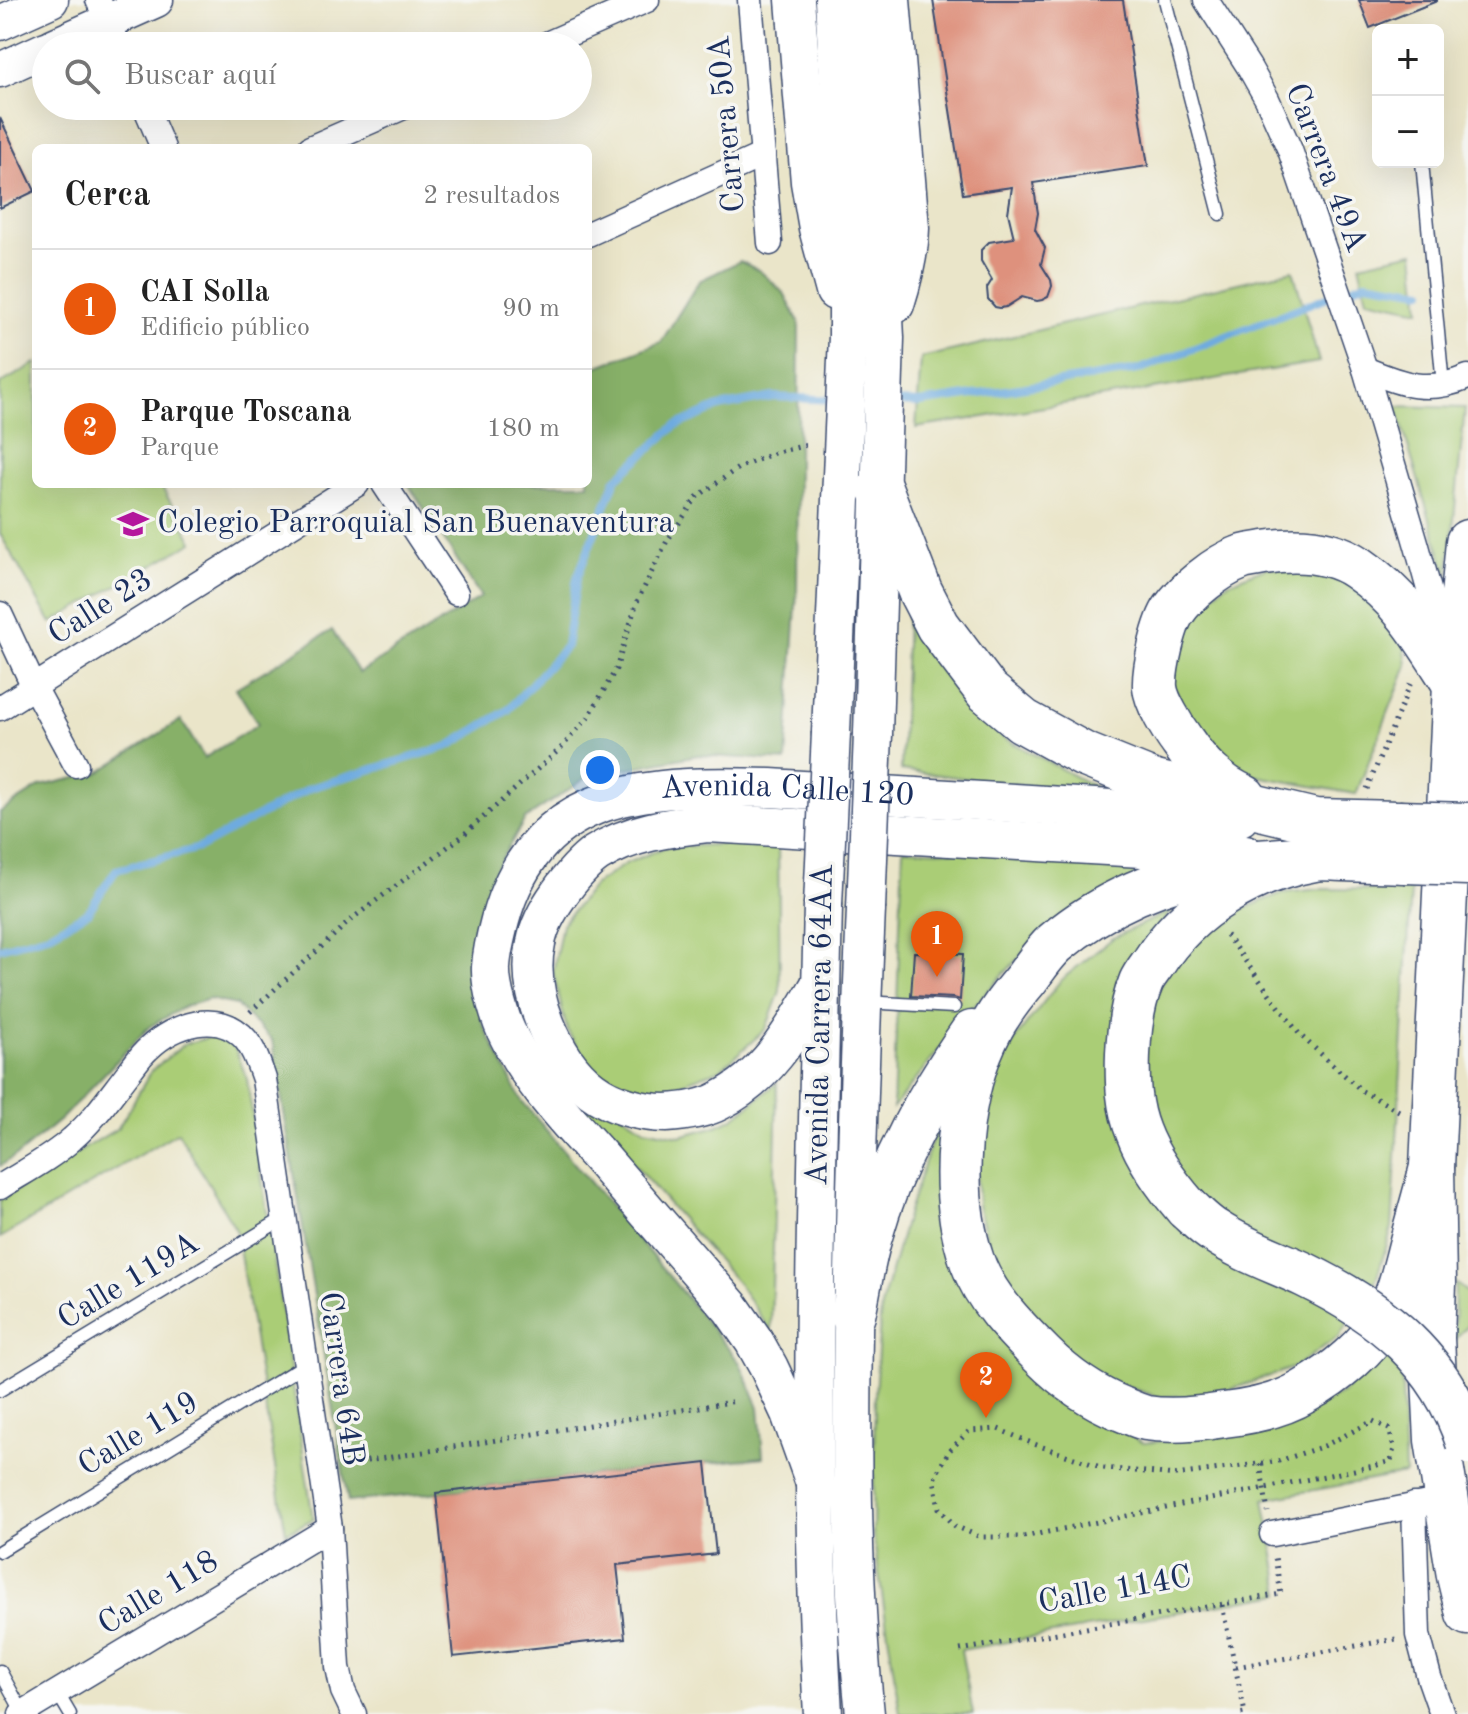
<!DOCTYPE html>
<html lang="es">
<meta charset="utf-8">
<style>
body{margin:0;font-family:"Old Standard TT",serif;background:#f6f6f6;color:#222}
.controls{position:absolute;right:24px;top:24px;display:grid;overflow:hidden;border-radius:12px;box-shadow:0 8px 32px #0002}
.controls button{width:72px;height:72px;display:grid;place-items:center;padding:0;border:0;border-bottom:2px solid #e0e0e0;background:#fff;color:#222;font:40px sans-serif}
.you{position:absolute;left:600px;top:770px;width:28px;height:28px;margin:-20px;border:6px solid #fff;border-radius:50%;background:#1a73e8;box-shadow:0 0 0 12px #1a73e833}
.badge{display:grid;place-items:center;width:52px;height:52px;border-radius:50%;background:#ea580c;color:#fff;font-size:26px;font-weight:700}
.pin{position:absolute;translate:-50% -66px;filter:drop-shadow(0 2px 4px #0008)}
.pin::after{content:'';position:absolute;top:42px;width:28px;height:24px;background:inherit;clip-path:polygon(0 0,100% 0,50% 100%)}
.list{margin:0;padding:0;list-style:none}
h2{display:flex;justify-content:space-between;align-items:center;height:104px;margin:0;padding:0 32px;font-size:34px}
h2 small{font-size:26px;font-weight:400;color:#767676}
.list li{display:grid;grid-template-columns:52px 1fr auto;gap:24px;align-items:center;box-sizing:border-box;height:120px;padding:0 32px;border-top:2px solid #e0e0e0}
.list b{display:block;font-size:30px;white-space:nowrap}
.list p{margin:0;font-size:26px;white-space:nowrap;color:#767676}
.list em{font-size:26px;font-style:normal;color:#767676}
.icon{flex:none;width:44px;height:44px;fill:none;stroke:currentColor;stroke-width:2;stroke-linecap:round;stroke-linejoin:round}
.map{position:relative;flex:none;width:1468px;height:1714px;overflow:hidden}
.search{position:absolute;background:#fff;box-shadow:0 8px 32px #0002;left:32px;top:32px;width:560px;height:88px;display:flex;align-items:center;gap:20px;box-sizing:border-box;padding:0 28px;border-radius:44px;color:#767676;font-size:30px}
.panel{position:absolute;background:#fff;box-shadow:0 8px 32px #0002;left:32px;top:144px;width:560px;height:344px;border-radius:12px}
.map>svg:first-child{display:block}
</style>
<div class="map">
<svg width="1468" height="1714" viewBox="0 0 1468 1714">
<rect width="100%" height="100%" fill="#f6f6f2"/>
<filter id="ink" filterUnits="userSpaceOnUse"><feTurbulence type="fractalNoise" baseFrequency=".0125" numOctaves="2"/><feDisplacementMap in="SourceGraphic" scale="16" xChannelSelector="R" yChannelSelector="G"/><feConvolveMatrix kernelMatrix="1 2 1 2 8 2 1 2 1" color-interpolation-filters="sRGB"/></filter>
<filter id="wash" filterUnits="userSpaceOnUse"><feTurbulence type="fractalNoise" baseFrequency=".006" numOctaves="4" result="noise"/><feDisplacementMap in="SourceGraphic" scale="32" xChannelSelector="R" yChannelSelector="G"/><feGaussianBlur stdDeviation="1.8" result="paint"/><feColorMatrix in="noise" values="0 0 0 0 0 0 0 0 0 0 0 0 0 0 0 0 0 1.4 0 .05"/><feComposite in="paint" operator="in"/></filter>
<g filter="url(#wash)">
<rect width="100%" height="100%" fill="#eae5c9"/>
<g fill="#aacd76" stroke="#627e6a" stroke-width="2">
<polygon points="1414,252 1420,310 1367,299 1359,264"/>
<polygon points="1293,270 1319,362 916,428 921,358"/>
<polygon points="36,363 36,484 160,484 193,542 51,623 0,534 0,384"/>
<polygon points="1396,406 1465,408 1448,579"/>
<polygon points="1267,567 1346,578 1402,627 1407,665 1356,794 1218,769 1169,680 1193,613 1227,583"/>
<polygon points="907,618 957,688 1002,737 1113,797 901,770"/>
<polygon points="778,842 780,991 766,1029 721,1069 664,1090 624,1089 589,1067 567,1030 553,972 562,924 594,885 627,863 665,847"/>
<polygon points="903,849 1179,862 1027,949 974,1006 893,1108"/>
<polygon points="1321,889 1411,890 1392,1228 1374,1286 1339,1336 1295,1367 1215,1395 1159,1397 1102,1379 1043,1335 996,1272 978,1205 975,1140 987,1087 1018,1035 1061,980 1113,938 1172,910 1130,968 1143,1112 1144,1018 1171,964 1206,928 1233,913 1282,893"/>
<polygon points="214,1036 234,1046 247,1079 313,1519 286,1533 236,1230 178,1132 0,1238 0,1200 118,1128 152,1070 185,1044"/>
<polygon points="544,1065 645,1129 680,1136 714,1127 734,1118 777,1083 771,1332 740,1286 599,1124"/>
<polygon points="941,1114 941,1153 937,1207 953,1269 1074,1405 1143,1443 1262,1432 1342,1394 1400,1327 1405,1474 1264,1499 1281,1594 961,1650 973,1714 900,1714 873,1534 875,1394 881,1307 907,1215"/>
<polygon points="1455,1283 1468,1293 1468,1325 1454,1340"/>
</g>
<polygon fill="#87b067" stroke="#517062" stroke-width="2" points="740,261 760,271 784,293 799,322 797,591 786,761 698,755 589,776 525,819 494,872 473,929 482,1022 521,1100 674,1282 740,1363 759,1407 763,1457 348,1502 272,1040 236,1005 209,999 184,1007 149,1027 61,1119 19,1154 0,1166 0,812 41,786 98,773 181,720 204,758 258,724 236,688 332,630 359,673 481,597 408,484 588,484 588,370 661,342 699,281"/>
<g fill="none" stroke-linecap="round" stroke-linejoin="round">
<g stroke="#6eabdf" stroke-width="8">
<polyline points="894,402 920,403 1138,370 1366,282 1423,291"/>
<polyline points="0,948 48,935 88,912 116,870 199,848 310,788 449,746 508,710 566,646 577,578 616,479 675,426 719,407 773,397 837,400"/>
</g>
</g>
<g id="blocks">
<g fill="#de917d">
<polygon points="933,0 1123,0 1148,166 1033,183 1038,213 1035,229 1045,248 1041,264 1051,280 1052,286 1048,297 1042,300 1037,301 1022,297 1006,307 1000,308 995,307 988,299 987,288 992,280 981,261 981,250 989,242 1014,238 1008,213 1012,187 963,194"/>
<polygon points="1359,0 1437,0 1437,1 1370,28"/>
<polygon points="0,118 35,191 0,208"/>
<polygon points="914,952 963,954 960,1000 954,998 911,996"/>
<polygon points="706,1463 716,1554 617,1565 625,1638 453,1657 436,1493"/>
</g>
</g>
</g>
<g filter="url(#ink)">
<use href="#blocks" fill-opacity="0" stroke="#3a4a6e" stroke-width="2"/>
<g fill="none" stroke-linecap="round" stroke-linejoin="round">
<defs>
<g id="lane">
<polyline points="1165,0 1220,214"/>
<polyline points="1422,162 1443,385"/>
<polyline points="865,1002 954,1007"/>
<polyline points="0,1390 284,1218"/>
<polyline points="0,1551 306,1364"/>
<polyline points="0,1671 23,1713"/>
<polyline points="57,1692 70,1714"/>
</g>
<g id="street">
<polyline points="98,0 119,46"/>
<polyline points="750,0 770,243"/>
<polyline points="1206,0 1249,67 1267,99 1290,150 1365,369 1417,546 1444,644"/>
<polyline points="542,46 647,0"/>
<polyline points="145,106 163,148"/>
<polyline points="310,148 406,106"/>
<polyline points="588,234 763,155"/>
<path d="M1365,369C1403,385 1428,394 1468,377"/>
<polyline points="384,484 456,593"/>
<polyline points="0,614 34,687 76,765"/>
<polyline points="0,708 357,484"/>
<path d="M0,1187C24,1172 51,1158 72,1139C94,1120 110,1096 128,1073C134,1066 140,1056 148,1049C173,1025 219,1008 246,1040C255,1051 259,1065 264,1079L330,1528L338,1667L343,1691L354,1714"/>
<polyline points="1414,1505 1418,1635 1429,1677 1442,1714"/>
<polyline points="1272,1534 1428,1503"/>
<polyline points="21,1714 330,1528"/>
</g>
<g id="secondary">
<polyline points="0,23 51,0"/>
<polyline points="53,46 156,0"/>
<polyline points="0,70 46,49"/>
</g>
<g id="primary">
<polyline points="795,0 810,182 818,228 835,291"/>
<polyline points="864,0 872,82 885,338 873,734"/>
<path d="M891,0L910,228C909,255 903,279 895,304"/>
<polyline points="831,733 848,336 848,222 834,0"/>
<path d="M823,905C817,1175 807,1445 823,1714"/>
<path d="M821,983C794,1029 769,1076 719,1101C704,1109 684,1112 666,1113C642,1113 612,1105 592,1090C553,1060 525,992 536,943C539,926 549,908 559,894C569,880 582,864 596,854C629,833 669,827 707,823L1245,854"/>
<path id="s1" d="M815,1483L790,1413L769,1368L754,1341L731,1308C688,1258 644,1208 600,1157C567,1120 531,1083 509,1037C500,1020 490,986 491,967C492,951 496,935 500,920C537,784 653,785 770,788L1240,817"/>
<path d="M865,1714C852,1587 851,1460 853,1333C855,1192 860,1051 866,909"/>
</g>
<g id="highway">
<polyline points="880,488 920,591 938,626 987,691 1023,721 1083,754 1155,783 1315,821 1399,823"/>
<polyline points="1468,542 1455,684 1432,1167 1434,1283 1432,1338 1437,1440 1459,1576 1468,1613"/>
<path d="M1244,797C1217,785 1199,766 1182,741C1173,729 1156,701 1155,687C1154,669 1164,624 1174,610C1187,591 1218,566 1240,558C1247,555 1256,555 1264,553C1297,548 1330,549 1358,568C1404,599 1426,639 1455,684"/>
<path d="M1317,858C1286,860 1256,861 1226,866C1165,876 1102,903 1055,943C1044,953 1035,967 1026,979C1014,993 1001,1010 992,1026C957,1091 948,1191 972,1261C985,1298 1015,1328 1042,1355C1066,1379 1090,1396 1122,1409C1130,1412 1138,1416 1146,1418C1172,1422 1199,1419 1224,1415C1250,1412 1282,1405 1305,1391C1336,1374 1368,1347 1386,1317C1399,1296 1404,1272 1410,1249C1417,1222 1425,1195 1432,1167"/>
<path d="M1187,1208C1167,1185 1149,1161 1138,1132C1128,1107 1127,1081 1128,1054C1129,1031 1132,1004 1141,982C1144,975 1150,968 1154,962C1188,908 1251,870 1314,859C1323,857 1334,859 1344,859C1364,860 1385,860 1405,861"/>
<path d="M853,1315C859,1289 862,1262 870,1236C891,1161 928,1097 972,1033"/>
</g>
</defs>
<use href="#lane" stroke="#3a4a6e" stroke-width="15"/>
<use href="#street" stroke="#3a4a6e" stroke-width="27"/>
<use href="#secondary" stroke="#3a4a6e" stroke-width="37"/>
<use href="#primary" stroke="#3a4a6e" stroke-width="41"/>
<use href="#highway" stroke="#3a4a6e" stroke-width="47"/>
<g stroke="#3a4a6e" stroke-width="5" stroke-dasharray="2 6" stroke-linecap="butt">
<polyline points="1367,789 1412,680"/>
<polyline points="1226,935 1300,1035 1362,1091 1399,1111"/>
<polyline points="250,1012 353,918 461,837 560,749 588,718 616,669 637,602 667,541 697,497 738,468 774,453 807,445"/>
<polygon points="1373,1421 1389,1429 1394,1448 1391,1461 1374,1466 1023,1537 980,1537 955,1526 939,1508 934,1479 948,1452 969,1431 998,1429 1034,1444 1103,1468 1176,1475 1279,1461 1324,1446"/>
<polyline points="1260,1464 1268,1512"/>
<polyline points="343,1465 737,1401"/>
<polyline points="1222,1605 1245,1713 1238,1714"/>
<polyline points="960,1650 1281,1594 1275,1557"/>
<polyline points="1236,1667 1396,1639"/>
</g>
<use href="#lane" stroke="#fff" stroke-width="12"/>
<use href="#street" stroke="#fff" stroke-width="24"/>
<use href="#secondary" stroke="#fff" stroke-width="34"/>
<use href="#primary" stroke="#fff" stroke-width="38"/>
<use href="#highway" stroke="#fff" stroke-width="44"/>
<defs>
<g id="primary-bridge">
<polyline points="823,905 831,733"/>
<polyline points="866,909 873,734"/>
</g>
<g id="highway-bridge">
<polyline points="1399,823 1468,825"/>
<polyline points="1405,861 1468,863"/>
<path d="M1187,1208C1196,1216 1205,1226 1216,1232C1243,1250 1275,1261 1305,1275C1381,1312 1441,1359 1468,1442"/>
</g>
</defs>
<use href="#primary-bridge" stroke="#3a4a6e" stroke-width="41" stroke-linecap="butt"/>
<use href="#highway-bridge" stroke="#3a4a6e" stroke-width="47" stroke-linecap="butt"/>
<use href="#primary-bridge" stroke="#fff" stroke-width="38"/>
<use href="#highway-bridge" stroke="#fff" stroke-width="44"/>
</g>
</g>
<defs>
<symbol id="school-bare" viewBox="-9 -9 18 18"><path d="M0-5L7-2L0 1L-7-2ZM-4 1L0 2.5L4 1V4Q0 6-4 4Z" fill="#b5179e" stroke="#f6f6f2" stroke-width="2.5" paint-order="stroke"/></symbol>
</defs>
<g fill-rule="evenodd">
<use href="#school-bare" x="111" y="502" width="44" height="44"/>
</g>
<g text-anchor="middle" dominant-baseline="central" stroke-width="7" stroke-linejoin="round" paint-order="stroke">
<g font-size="32" fill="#1b2f5e" stroke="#f6f6f2">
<text transform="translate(728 124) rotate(-95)">Carrera 50A</text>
<text transform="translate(1325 168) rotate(69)">Carrera 49A</text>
<text transform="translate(101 608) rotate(-32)">Calle 23</text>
<text stroke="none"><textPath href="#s1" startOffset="1016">Avenida Calle 120</textPath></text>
<text transform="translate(821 1025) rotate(-89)">Avenida Carrera 64AA</text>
<text transform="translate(129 1282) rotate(-31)">Calle 119A</text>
<text transform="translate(340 1379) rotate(82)">Carrera 64B</text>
<text transform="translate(139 1435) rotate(-31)">Calle 119</text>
<text transform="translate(1115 1591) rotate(-10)">Calle 114C</text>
<text transform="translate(159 1594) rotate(-31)">Calle 118</text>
</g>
<g font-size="32" fill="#1b2f5e" stroke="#f6f6f2" text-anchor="start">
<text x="157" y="524">Colegio Parroquial San Buenaventura</text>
</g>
</g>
</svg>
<div class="controls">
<button>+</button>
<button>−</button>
</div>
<div class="you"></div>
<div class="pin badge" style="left:937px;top:977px">1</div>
<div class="pin badge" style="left:986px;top:1418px">2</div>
<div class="search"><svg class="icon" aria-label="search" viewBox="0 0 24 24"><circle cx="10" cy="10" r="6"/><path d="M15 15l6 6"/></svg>Buscar aquí</div>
<section class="panel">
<h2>Cerca<small>2 resultados</small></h2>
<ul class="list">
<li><span class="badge">1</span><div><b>CAI Solla</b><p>Edificio público</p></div><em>90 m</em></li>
<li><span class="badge">2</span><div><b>Parque Toscana</b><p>Parque</p></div><em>180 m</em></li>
</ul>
</section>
</div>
